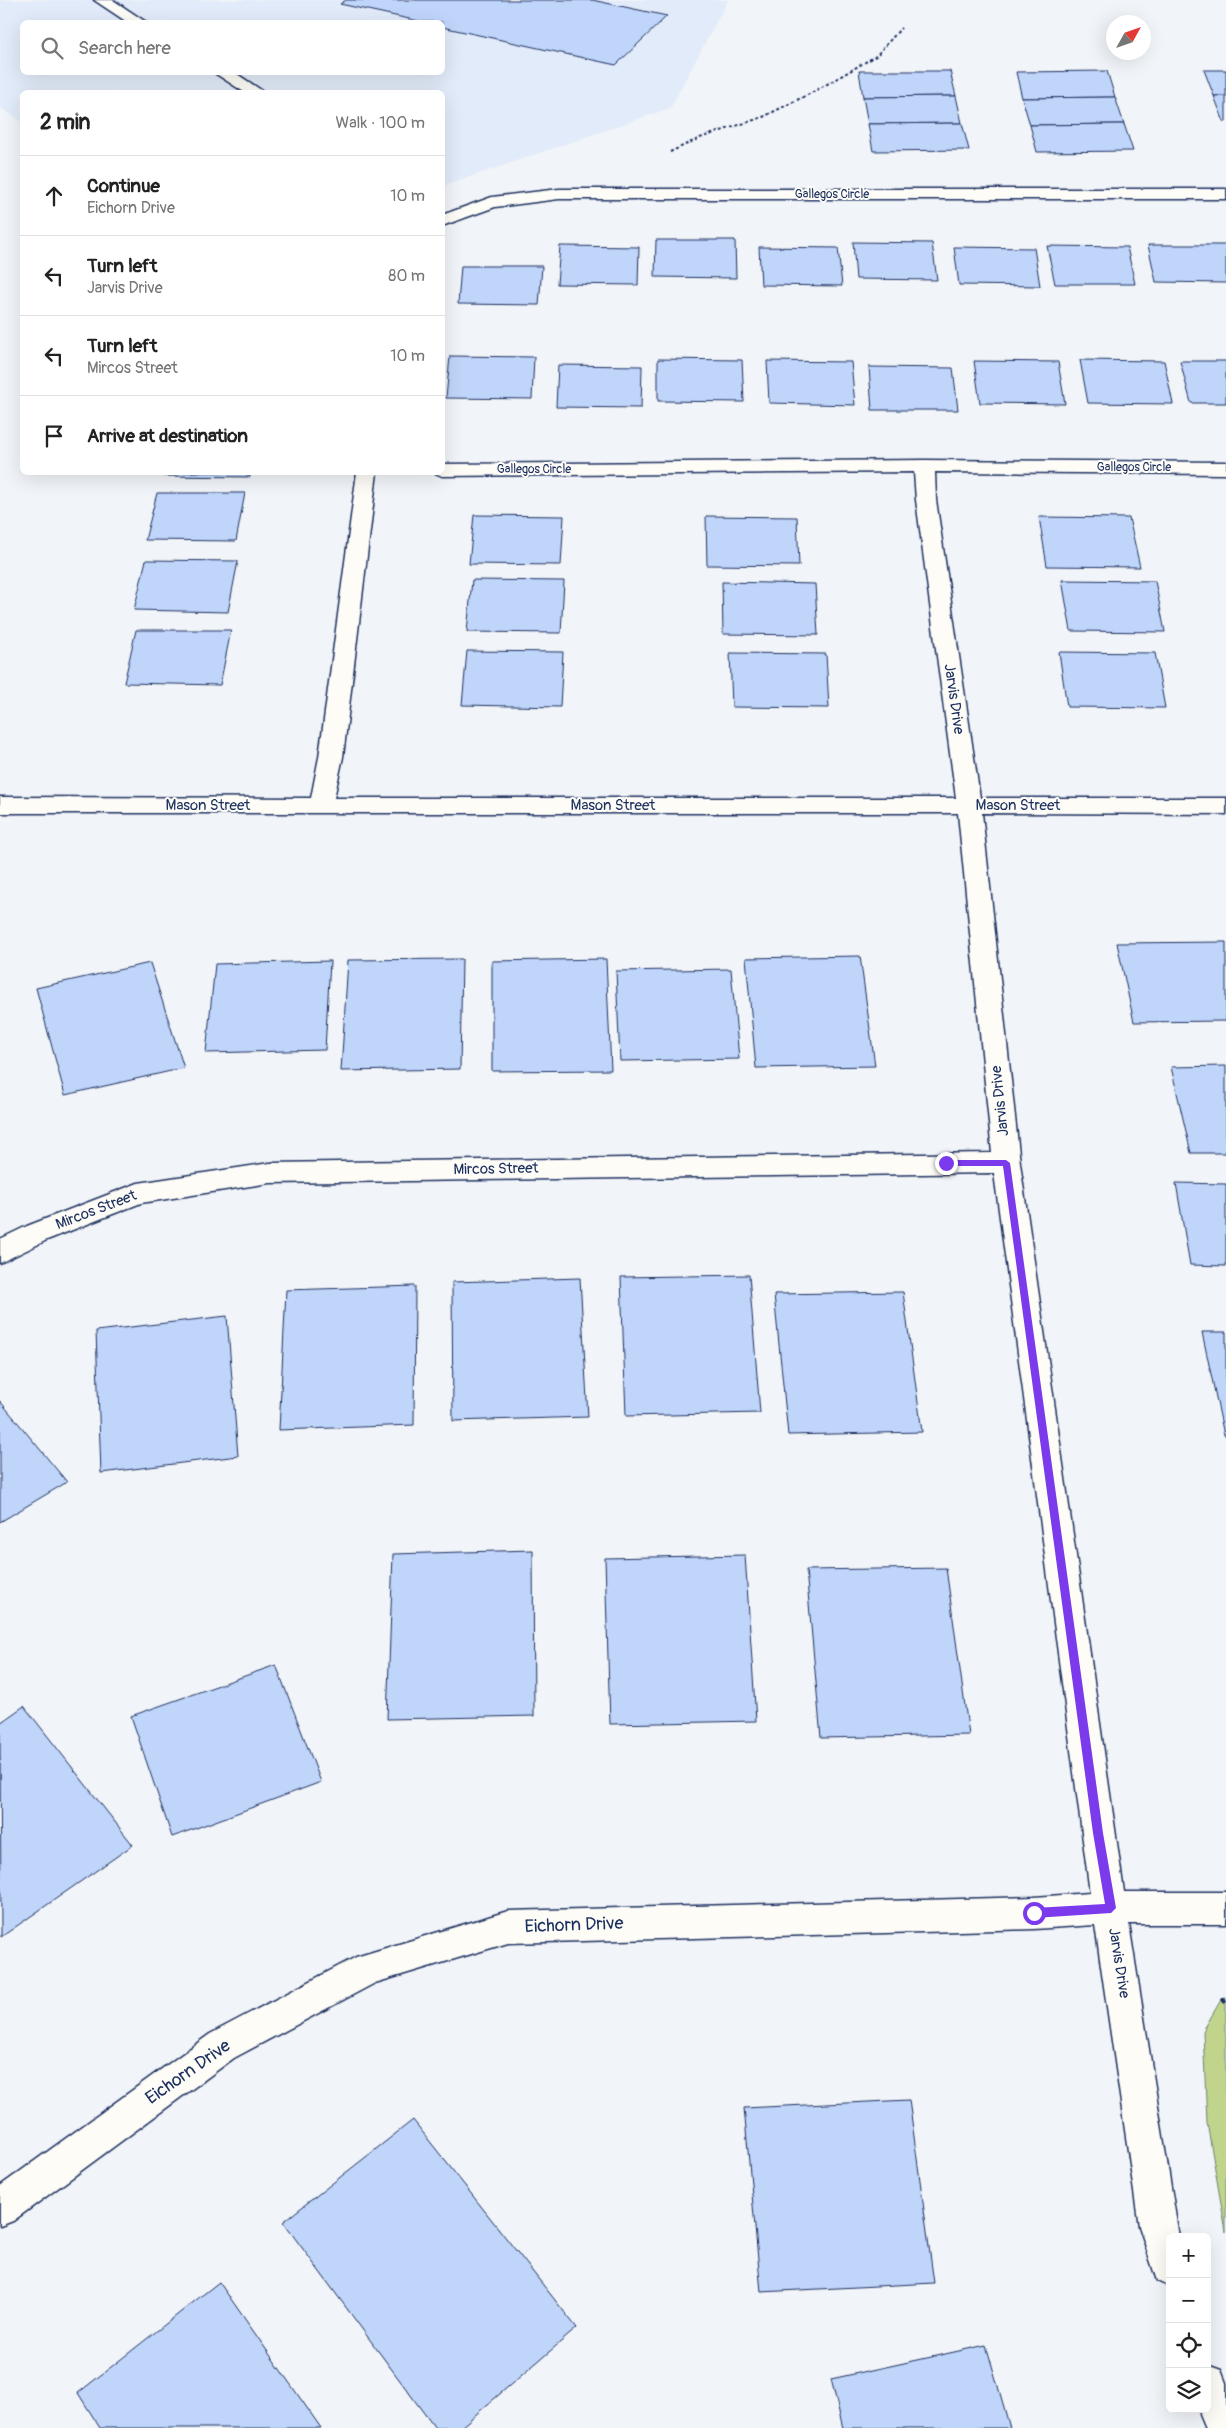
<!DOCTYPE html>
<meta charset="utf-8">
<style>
body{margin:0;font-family:Pangolin,sans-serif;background:#f2f2f2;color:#222}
.controls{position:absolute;right:15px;bottom:15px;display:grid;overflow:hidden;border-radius:8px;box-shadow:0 5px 20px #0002}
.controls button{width:45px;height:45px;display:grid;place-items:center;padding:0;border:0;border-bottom:1px solid #e0e0e0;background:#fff;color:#222;font:25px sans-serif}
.compass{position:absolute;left:1106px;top:15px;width:45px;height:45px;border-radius:50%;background:#fff;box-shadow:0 5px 20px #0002;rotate:50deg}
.stop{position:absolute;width:15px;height:15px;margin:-11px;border:4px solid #7c3aed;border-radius:50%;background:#fff}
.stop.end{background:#7c3aed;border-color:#fff;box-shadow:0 1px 5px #0008}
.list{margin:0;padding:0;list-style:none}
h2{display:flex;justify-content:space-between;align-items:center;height:65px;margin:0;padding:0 20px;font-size:21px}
h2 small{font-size:16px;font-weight:400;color:#767676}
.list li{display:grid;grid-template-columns:32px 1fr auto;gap:15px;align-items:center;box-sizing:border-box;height:80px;padding:0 20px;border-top:1px solid #e0e0e0}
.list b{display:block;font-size:19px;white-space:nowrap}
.list p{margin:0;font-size:16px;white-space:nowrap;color:#767676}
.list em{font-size:16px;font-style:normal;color:#767676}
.icon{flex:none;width:28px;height:28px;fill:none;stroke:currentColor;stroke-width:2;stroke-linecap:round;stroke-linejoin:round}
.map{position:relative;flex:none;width:1226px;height:2428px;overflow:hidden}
.search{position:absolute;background:#fff;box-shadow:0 5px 20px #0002;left:20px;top:20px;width:425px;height:55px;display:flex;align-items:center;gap:12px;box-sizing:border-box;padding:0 18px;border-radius:8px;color:#767676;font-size:19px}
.panel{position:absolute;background:#fff;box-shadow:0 5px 20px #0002;left:20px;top:90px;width:425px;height:385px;border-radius:8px}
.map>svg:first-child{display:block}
</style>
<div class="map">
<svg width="1226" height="2428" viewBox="0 0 1226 2428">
<rect width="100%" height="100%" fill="#f1f4f8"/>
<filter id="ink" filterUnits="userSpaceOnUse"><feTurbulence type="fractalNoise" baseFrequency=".02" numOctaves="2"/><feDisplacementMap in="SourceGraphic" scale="10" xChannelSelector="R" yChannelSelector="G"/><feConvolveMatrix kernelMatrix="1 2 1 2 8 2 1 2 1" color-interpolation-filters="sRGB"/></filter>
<g filter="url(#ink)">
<path fill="#e2ebf9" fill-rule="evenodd" d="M0,0H728L670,108L443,186L442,92H22V122L0,107ZM22,22H442V72H22Z"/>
<polygon fill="#c0d58b" stroke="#6e8274" points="1226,1997 1226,2232 1207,2123 1203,2031 1222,1998"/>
<g fill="#c0d5fa" stroke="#1b2f5e">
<polygon points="346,0 592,0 667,16 616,65 442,27 442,22 423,22 340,4"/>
<polygon points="1204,70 1226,70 1226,96 1214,96"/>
<polygon points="859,71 950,71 956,96 863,97"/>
<polygon points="1107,71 1115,97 1022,98 1016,72"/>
<polygon points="956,96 962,123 868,124 863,97"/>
<polygon points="1214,96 1226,96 1226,122 1224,122"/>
<polygon points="1115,97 1124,124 1030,125 1022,98"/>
<polygon points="962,123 969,150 873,151 868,124"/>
<polygon points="1124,124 1133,151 1037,152 1030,125"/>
<polygon points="656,240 735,240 736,278 655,277"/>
<polygon points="853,242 932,243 937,280 856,279"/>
<polygon points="1148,245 1226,245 1226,283 1156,282"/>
<polygon points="560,246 639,247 638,285 557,284"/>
<polygon points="1047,246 1127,247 1135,284 1055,284"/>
<polygon points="759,247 838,248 842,286 761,285"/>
<polygon points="954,247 1034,248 1040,286 959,285"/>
<polygon points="461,266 542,266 539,305 458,304"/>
<polygon points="450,356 534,357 532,399 446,398"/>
<polygon points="658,359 742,360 744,402 658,401"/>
<polygon points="1080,360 1164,361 1173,404 1088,403"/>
<polygon points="767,361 851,362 855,405 769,403"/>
<polygon points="974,361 1058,362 1065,404 980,403"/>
<polygon points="1180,361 1226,361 1226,403 1191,403"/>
<polygon points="558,365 642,366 641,408 556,407"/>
<polygon points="869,367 953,368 958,410 872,410"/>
<polygon points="163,472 251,472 250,477 162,476"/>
<polygon points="157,493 245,493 236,541 145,540"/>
<polygon points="474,515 564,516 561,565 469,564"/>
<polygon points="706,516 797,517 799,566 707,565"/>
<polygon points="1039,517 1129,518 1140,567 1047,566"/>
<polygon points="146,560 238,561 228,612 134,610"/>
<polygon points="472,580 564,581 561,633 467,632"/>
<polygon points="1062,580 1155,581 1165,632 1071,631"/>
<polygon points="722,582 815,584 818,635 723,634"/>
<polygon points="136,630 231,630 220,685 124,683"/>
<polygon points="467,651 563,652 560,707 462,705"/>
<polygon points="1059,652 1155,653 1165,708 1067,707"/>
<polygon points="730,653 826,654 829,708 732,707"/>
<polygon points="1226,942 1226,1021 1134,1022 1117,943"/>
<polygon points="860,956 875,1066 756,1068 746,958"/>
<polygon points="462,959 460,1069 341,1071 348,960"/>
<polygon points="606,959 611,1070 492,1071 492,961"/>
<polygon points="330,961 325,1050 206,1053 215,964"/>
<polygon points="150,963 184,1068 65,1095 36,988"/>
<polygon points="731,969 739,1059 620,1061 616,971"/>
<polygon points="1226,1066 1226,1153 1191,1153 1171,1067"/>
<polygon points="1176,1183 1226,1184 1226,1266 1190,1265"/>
<polygon points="749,1275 760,1413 626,1416 621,1277"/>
<polygon points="580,1278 588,1417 453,1421 452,1282"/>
<polygon points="415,1286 414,1425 279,1430 286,1290"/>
<polygon points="903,1292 922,1432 788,1435 774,1294"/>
<polygon points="227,1316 238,1456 101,1473 96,1331"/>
<polygon points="1202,1332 1226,1332 1226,1435 1224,1435"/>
<polygon points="0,1401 67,1482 0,1522"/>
<polygon points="533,1550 534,1716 387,1719 393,1554"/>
<polygon points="745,1555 756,1721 610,1724 605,1558"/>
<polygon points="946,1568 969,1735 821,1738 806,1570"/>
<polygon points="276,1665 321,1782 172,1837 131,1716"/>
<polygon points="24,1706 133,1845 1,1937 0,1723"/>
<polygon points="909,2100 934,2283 761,2292 744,2108"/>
<polygon points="413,2120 577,2328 460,2428 435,2428 283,2222"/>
<polygon points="219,2282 321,2428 100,2428 78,2393"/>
<polygon points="986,2345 1010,2428 843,2428 831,2379"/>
</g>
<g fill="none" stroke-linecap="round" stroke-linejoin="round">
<defs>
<g id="lane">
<polygon points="94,0 113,0 146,22 127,22"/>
<polygon points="213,72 234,72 264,92 244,92"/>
</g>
<g id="street">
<polygon points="559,189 1226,189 1226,199 559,199 495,207 442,226 442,215 492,197"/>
<polygon points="924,460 1226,462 1226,474 935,472 936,500 980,798 1226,798 1226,814 982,813 1020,1163 1124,1892 1226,1892 1226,1924 1129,1924 1179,2237 1170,2237 1170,2287 1157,2281 1139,2226 1095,1925 1034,1929 508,1943 375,1983 234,2058 13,2221 0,2226 0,2186 210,2034 356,1957 508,1911 1034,1897 1090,1893 994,1173 270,1183 141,1203 47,1240 0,1263 0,1239 27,1226 138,1183 270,1163 992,1153 958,813 0,813 0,797 311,798 319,757 357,472 377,472 343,757 334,798 956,798 916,500 914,472 442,476 433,472 442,472 442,464"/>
<polygon points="1207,2365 1221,2370 1226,2383 1226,2428 1206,2428 1198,2409 1207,2409"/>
</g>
</defs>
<use href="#lane" stroke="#1b2f5e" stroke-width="3"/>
<use href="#street" stroke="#1b2f5e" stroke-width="3"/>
<polyline stroke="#1b2f5e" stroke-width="2" stroke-dasharray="3 2.5" stroke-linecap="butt" points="670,152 700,138 763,117 813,92 876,56 901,28"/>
<polyline stroke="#1b2f5e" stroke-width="4" stroke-dasharray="6 5" stroke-linecap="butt" points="1222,1998 1226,2003"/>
<use href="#lane" fill="#fdfcf7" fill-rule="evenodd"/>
<use href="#street" fill="#fdfcf7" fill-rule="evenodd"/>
</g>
</g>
<polygon fill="#7c3aed" points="946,1160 1006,1160 1010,1163 1103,1833 1116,1908 1111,1913 1034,1918 1029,1913 1034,1908 1105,1904 1093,1833 1003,1166 946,1166 942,1163"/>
<g text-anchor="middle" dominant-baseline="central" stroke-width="4" stroke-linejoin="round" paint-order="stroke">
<g font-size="12" fill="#1b2f5e" stroke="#fdfcf7">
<text x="832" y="194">Gallegos Circle</text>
<text x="1134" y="467">Gallegos Circle</text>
<text x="534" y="469">Gallegos Circle</text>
</g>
<g font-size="15" fill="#1b2f5e" stroke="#fdfcf7">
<text transform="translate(954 699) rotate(82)">Jarvis Drive</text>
<text x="208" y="805">Mason Street</text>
<text x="613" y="805">Mason Street</text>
<text x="1018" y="805">Mason Street</text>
<text transform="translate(1000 1101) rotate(-96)">Jarvis Drive</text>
<text transform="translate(496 1169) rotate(-1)">Mircos Street</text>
<text transform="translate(96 1210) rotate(-21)">Mircos Street</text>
<text transform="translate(1119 1963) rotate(81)">Jarvis Drive</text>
</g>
<g font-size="18" fill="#1b2f5e" stroke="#fdfcf7">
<text transform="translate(574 1925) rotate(-2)">Eichorn Drive</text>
<text transform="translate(188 2072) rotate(-35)">Eichorn Drive</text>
</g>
</g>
</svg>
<div class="controls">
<button>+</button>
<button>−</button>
<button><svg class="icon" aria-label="locate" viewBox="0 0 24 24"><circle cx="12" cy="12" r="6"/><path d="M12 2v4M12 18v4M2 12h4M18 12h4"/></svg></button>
<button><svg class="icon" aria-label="layers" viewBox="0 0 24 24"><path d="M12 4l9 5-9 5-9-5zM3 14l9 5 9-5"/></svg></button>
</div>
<svg class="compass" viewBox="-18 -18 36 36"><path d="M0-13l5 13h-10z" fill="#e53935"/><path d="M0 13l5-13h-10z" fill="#767676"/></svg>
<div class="stop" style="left:1034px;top:1913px"></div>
<div class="stop end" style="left:946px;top:1163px"></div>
<div class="search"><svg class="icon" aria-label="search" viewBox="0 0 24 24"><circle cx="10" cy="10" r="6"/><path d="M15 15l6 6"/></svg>Search here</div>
<section class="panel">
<h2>2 min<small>Walk · 100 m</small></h2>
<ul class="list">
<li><svg class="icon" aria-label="ahead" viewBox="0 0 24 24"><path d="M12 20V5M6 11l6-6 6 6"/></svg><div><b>Continue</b><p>Eichorn Drive</p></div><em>10 m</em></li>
<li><svg class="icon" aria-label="left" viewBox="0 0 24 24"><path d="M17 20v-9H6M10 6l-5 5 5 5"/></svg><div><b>Turn left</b><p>Jarvis Drive</p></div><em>80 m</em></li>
<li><svg class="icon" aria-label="left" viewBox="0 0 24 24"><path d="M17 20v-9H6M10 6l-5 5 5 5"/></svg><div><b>Turn left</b><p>Mircos Street</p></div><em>10 m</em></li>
<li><svg class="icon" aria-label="arrive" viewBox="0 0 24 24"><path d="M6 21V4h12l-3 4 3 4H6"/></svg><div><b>Arrive at destination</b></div></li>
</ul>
</section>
</div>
